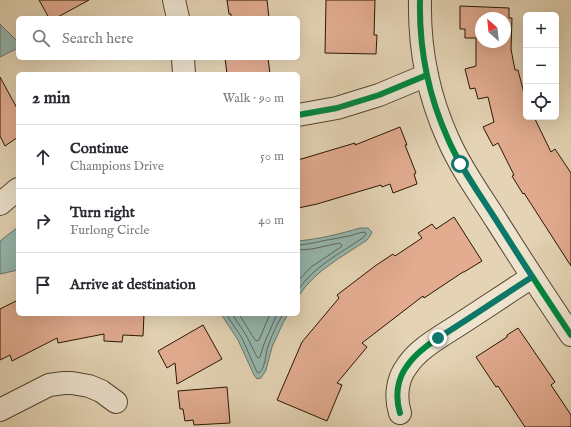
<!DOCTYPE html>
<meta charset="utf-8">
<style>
body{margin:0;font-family:"IM FELL English",serif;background:#f2f2f3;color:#2b2b33}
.controls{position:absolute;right:12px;top:12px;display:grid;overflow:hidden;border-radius:6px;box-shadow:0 4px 16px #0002}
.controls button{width:36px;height:36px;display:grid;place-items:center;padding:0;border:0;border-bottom:1px solid #e1e1e2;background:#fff;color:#2b2b33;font:20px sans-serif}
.compass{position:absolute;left:475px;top:12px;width:36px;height:36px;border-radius:50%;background:#fff;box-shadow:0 4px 16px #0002;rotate:333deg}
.stop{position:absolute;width:12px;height:12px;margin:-9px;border:3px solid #0f766e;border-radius:50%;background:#fff}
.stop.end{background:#0f766e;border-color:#fff;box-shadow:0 1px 4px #0008}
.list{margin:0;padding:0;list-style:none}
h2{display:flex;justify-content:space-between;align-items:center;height:52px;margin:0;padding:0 16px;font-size:17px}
h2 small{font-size:13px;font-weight:400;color:#7c7c81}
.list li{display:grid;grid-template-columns:26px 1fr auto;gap:12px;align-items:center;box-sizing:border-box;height:64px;padding:0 16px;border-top:1px solid #e1e1e2}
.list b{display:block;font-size:15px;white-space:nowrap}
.list p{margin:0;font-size:13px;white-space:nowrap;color:#7c7c81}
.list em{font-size:13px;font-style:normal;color:#7c7c81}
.icon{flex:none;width:22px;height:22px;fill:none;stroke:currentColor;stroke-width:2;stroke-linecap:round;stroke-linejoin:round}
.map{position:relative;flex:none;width:571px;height:427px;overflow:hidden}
.search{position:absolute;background:#fff;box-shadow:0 4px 16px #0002;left:16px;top:16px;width:284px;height:44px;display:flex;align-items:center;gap:10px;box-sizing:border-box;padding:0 14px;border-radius:6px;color:#7c7c81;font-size:15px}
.panel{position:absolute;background:#fff;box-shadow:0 4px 16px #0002;left:16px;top:72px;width:284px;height:244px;border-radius:6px}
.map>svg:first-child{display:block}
</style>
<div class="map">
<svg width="571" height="427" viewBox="0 0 571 427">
<rect width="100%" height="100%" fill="#e4d4b5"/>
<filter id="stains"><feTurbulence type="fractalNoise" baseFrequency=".005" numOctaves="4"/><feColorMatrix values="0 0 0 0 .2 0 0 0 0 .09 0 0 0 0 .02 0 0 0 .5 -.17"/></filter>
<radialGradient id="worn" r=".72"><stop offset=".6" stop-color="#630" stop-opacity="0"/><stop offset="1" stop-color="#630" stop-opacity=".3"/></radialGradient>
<g fill="#95b8b0" stroke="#69776a">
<polygon points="0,24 18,42 18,48 0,57"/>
<polygon points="18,227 18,270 0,274 0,241"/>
<path d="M360,228H368L372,232L370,236L367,240C342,257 314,271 298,297V241C319,239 340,234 360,228Z"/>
<polygon points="221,314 288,314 283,323 272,347 266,370 261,378 257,379 254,375 238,340"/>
</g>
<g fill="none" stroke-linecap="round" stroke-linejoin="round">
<g stroke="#5e6758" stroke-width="1">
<path d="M298,245C312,244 320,241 333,239C338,238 344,237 349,236C355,235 359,232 365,232L366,234L364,237C341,253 314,266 298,290"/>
<polyline points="298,250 312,249 339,243 342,245 341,247 311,267 298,281"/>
<path d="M226,314L242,338L257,372L259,373C266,367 265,355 268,346C272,335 277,324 283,314"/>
<polyline points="232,314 246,335 257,357 258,358 260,357 264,344 277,314"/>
<polyline points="239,314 255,340 257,341 259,340 270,314"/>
</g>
</g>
<g fill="#e3ac91" stroke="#281600" fill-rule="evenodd">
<polygon points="39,0 89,0 56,18 49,18"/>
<polygon points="227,0 267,0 269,18 231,18 231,14 229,14"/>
<polygon points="326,0 375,0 374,35 377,35 376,54 325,53"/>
<path d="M460,6L509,8V18H512L511,49L515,70H518L526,101V117H534L551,152L555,149L571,173V266L524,193L523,194L512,176L514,175L498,143L493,146L483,127L494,122L488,97L478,99L475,88L470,89L465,69L476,66V38H465V29H460ZM481,18H505V42H481Z"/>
<polygon points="225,58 268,58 270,74 227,74"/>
<polygon points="0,77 18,110 18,137 5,146 0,136"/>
<polygon points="400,127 407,145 405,145 416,173 414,174 417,184 393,193 390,184 382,187 381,185 317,204 298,208 298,160 355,143 355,145"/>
<polygon points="454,217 482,261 464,272 463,272 424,298 423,296 362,343 367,347 337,383 342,385 327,421 277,400 302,342 339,298 337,295 375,266 393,254 395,256 422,238 418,233 432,224 436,229"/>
<polygon points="18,300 18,314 144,314 143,336 123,335 122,342 104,341 104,334 58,343 57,338 12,361 10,355 0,360 0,309"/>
<polygon points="203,325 222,359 177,384 175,363 167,368 158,351"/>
<polygon points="518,328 555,382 551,385 571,415 571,427 525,427 498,386 496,387 476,357 507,337 507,335"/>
<polygon points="227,387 230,423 194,425 193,420 185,421 183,409 180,409 178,391"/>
</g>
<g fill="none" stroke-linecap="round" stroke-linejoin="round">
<defs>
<g id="minor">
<polyline points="174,0 178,18"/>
<path d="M420,0C419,48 428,95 448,139C461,169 481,196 498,223C522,261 546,298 571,335"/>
<polyline points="183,58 184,74"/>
<polyline points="298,115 337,108 379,95 427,75"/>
<polyline points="0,204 18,189"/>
<polyline points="0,410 49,385 64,383 72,383 89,386 101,391 116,402"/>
<path d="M400,413C395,397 397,379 407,366C418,349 440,337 457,326C482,310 507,293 532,277"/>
</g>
</defs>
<use href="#minor" stroke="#57462d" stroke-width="24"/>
<use href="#minor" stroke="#ede3cf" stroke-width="22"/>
<defs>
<g id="cycleway">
<path d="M420,0C419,48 428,95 448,139C461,169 481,196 498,223C522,261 546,298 571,335"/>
<polyline points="298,115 337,108 379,95 427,75"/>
<path d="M400,413C395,397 397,379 407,366C418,349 440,337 457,326C482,310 507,293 532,277"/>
</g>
</defs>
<use href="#cycleway" stroke="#ede3cf" stroke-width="8"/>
<use href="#cycleway" stroke="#00873e" stroke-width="6"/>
</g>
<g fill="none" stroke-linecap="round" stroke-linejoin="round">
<polyline stroke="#0f766e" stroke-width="5" points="438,338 532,277 460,164"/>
</g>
<rect width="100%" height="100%" filter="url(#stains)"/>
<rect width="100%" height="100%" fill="url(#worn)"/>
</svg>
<div class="controls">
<button>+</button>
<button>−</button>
<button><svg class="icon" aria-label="locate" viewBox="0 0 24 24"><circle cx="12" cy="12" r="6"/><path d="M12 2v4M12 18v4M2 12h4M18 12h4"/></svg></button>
</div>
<svg class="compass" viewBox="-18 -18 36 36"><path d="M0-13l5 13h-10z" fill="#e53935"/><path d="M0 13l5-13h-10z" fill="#7c7c81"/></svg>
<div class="stop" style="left:460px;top:164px"></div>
<div class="stop end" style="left:438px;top:338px"></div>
<div class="search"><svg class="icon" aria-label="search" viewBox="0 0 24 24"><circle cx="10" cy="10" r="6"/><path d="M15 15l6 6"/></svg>Search here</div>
<section class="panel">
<h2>2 min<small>Walk · 90 m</small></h2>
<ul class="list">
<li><svg class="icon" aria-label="ahead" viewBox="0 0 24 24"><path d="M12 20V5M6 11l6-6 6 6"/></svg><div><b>Continue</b><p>Champions Drive</p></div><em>50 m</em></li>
<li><svg class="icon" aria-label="right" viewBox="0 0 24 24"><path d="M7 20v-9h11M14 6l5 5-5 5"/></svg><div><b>Turn right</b><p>Furlong Circle</p></div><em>40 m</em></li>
<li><svg class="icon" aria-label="arrive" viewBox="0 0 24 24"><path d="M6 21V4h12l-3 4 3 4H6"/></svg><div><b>Arrive at destination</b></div></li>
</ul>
</section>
</div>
